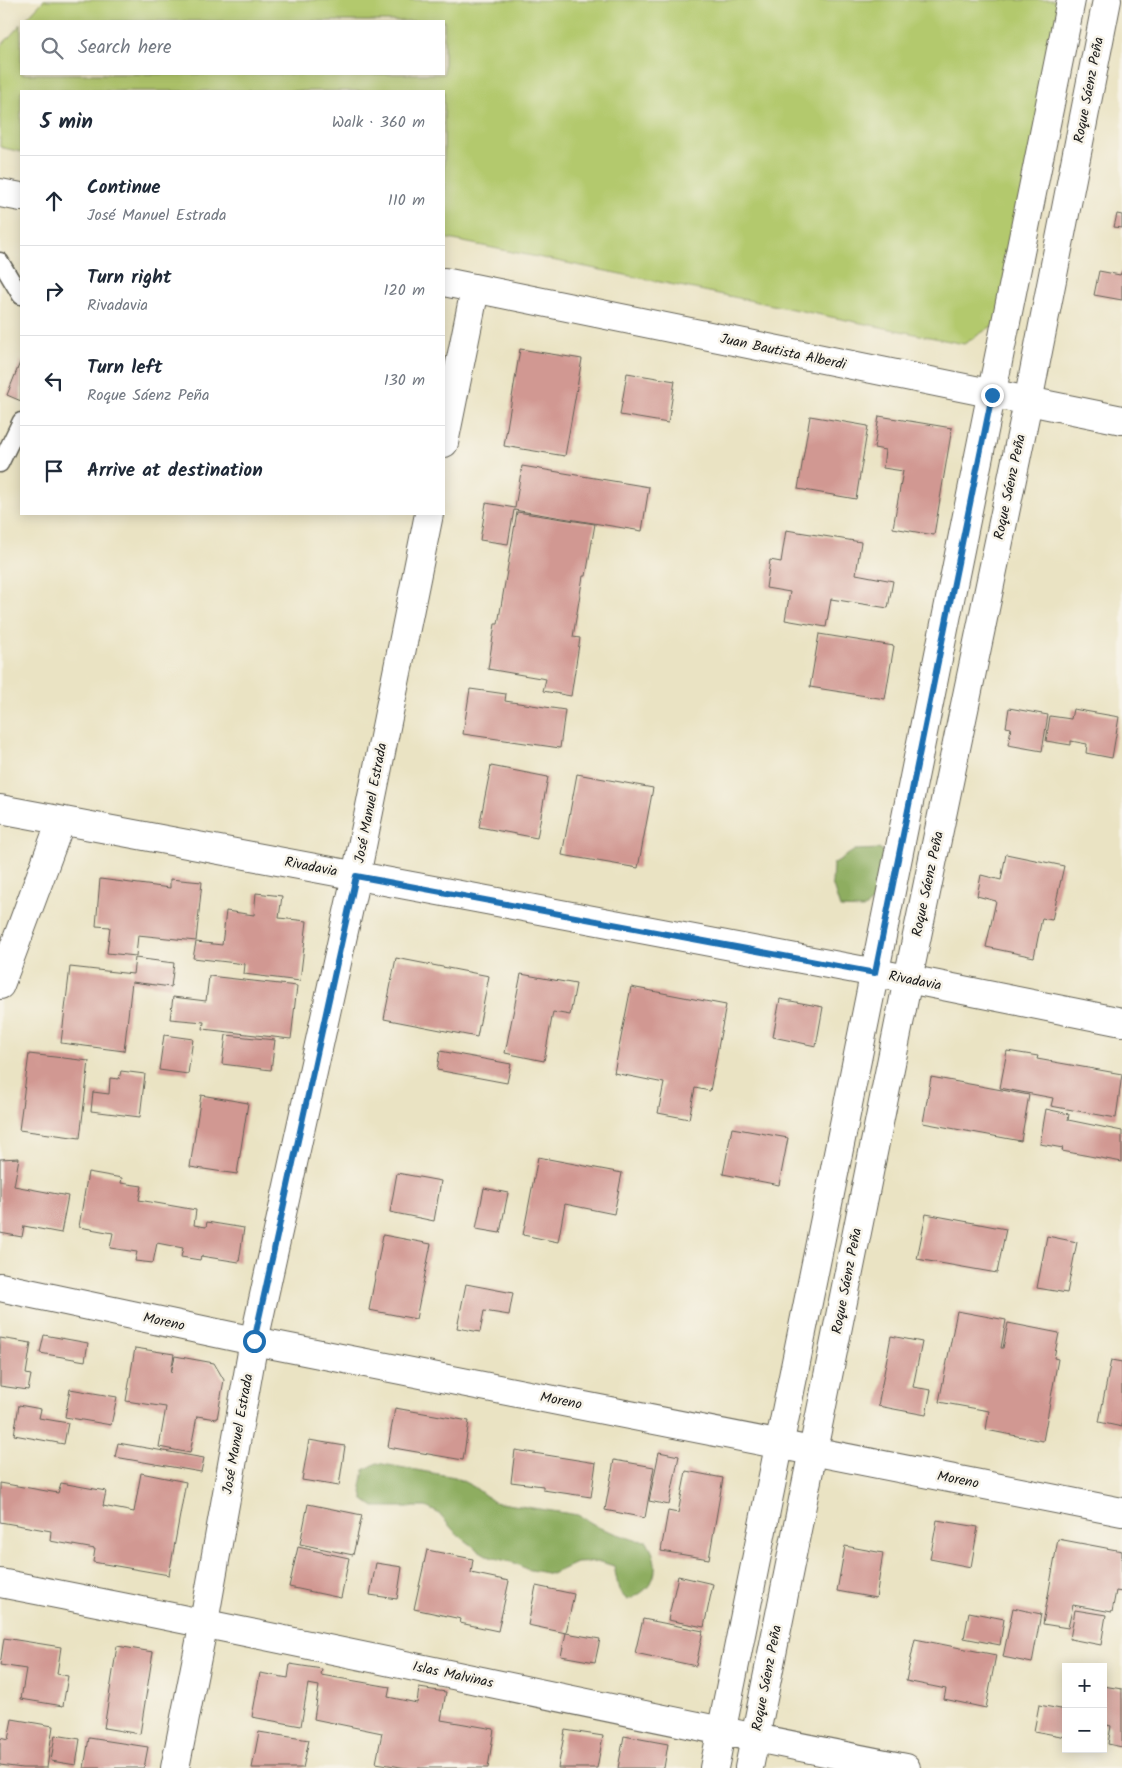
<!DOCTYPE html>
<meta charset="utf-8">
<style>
body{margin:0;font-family:Kalam,sans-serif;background:#f6f6f7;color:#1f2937}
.controls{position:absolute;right:15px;bottom:15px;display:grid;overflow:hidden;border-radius:0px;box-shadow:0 2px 12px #0003}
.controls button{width:45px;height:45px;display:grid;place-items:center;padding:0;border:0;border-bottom:1px solid #e0e1e3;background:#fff;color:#1f2937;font:25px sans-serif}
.stop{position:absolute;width:15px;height:15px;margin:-11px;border:4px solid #1f6fb2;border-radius:50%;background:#fff}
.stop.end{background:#1f6fb2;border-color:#fff;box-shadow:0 1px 5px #0008}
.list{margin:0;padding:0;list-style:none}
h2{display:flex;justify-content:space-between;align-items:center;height:65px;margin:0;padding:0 20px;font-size:21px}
h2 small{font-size:16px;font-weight:400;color:#747a83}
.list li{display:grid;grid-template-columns:32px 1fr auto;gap:15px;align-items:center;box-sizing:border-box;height:90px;padding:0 20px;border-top:1px solid #e0e1e3}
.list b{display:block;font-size:19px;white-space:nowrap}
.list p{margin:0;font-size:16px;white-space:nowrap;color:#747a83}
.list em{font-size:16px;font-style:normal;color:#747a83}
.icon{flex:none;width:28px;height:28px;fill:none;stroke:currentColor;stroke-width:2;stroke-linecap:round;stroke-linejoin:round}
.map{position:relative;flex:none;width:1122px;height:1768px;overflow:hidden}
.search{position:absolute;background:#fff;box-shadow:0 2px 12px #0003;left:20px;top:20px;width:425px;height:55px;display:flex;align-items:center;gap:12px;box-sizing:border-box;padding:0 18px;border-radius:0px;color:#747a83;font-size:19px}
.panel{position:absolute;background:#fff;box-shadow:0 2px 12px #0003;left:20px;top:90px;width:425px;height:425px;border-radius:0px}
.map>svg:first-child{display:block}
</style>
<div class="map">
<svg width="1122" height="1768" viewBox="0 0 1122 1768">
<rect width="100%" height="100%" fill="#f7f3e8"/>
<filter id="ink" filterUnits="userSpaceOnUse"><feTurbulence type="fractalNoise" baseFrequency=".02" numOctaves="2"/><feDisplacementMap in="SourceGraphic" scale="10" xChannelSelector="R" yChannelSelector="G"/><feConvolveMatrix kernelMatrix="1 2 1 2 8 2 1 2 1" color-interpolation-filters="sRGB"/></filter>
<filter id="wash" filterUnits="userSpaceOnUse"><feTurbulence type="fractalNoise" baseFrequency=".0096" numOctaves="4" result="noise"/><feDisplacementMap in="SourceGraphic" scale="20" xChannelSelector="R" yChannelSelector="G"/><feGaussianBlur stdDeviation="1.12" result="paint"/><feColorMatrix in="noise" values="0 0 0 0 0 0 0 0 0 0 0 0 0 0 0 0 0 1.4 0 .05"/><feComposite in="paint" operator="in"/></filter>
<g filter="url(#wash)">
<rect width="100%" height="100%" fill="#eae3c3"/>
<polygon fill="#b3c96d" stroke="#687244" points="44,0 1061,0 1003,319 964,344 444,238 444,91 21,91 21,152 0,147 0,47 21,24 21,74 444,74 444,21 24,21"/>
<g fill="#8ead60" stroke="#55643e">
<polygon points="881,849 892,869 885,892 863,909 840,908 832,883 833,864 855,850"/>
<path d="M377,1463L455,1477L474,1487L494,1502L578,1515L600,1528L635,1540L647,1541C662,1567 657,1589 627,1600L619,1591L614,1566L601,1562L576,1563L552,1574L526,1569L515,1563L490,1557L478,1550L456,1533L438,1513L426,1507H374L364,1500L361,1487L364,1470Z"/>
</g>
<g id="blocks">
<g fill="#d19892">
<polygon points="1117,214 1122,215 1122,228 1114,227"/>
<polygon points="1099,271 1120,275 1122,271 1122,300 1094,295"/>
<polygon points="520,349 582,359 565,456 504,446"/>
<polygon points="21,360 21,401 7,395"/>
<polygon points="627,373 675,381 668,423 620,415"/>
<polygon points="810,416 868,426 856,499 798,489"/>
<polygon points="879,416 952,428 934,535 893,528 903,471 883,468 885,450 874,448"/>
<polygon points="522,466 649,487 642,531 514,510 508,544 480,540 486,503 515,508"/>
<polygon points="517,512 595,524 586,576 583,576 573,637 580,638 571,696 543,691 546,679 488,669 495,624 498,624"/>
<polygon points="786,530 861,542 856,574 893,581 888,608 831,599 826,627 785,620 790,592 766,588 770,560 781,562"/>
<polygon points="819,634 894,646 885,699 810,687"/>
<polygon points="470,689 506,694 505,701 565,710 560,748 463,734"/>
<polygon points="1009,708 1048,715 1042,751 1008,745 1011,728 1006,727"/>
<polygon points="1073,709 1119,717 1112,758 1086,753 1087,744 1071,741 1071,745 1046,741 1050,716 1071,719"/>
<polygon points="491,766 548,777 537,838 479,827"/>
<polygon points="577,774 653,788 638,868 562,855"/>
<polygon points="1006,854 1064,866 1052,920 1042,918 1034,957 986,947 996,901 977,896 981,875 1001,880"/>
<polygon points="100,879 170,888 170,879 202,882 196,941 138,935 136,956 107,953 110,927 96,926"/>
<polygon points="256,893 282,896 279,918 307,921 300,981 244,974 245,964 193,958 196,942 222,945 226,911 254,915"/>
<polygon points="135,958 174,963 171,987 132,982 124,1051 61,1043 70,967 133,974"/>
<polygon points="396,958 489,976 477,1037 384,1019"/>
<polygon points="521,974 576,984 570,1015 553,1012 544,1061 505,1053"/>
<polygon points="209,976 297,986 291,1039 203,1029 204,1022 170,1019 173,997 206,1001"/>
<polygon points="631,987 726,1005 710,1091 695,1088 689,1119 658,1113 664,1083 614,1073"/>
<polygon points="780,999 823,1007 816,1046 773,1037"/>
<polygon points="164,1035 193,1039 188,1074 159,1070"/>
<polygon points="226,1035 275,1040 271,1070 222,1064"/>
<polygon points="440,1051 511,1064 507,1083 437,1070"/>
<polygon points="1007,1051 1038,1056 1037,1059 1122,1074 1116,1118 1051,1106 1053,1098 1000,1088"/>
<polygon points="29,1054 89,1061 80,1138 19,1130"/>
<polygon points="121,1071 145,1074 140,1117 91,1111 93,1092 109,1094 110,1078 119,1079"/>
<polygon points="931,1077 1029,1095 1021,1141 923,1123"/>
<polygon points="201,1095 248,1103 237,1174 190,1167"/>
<polygon points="1046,1109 1069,1114 1068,1120 1122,1131 1122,1162 1062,1151 1063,1148 1040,1144"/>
<polygon points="732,1128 788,1138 779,1185 723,1174"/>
<polygon points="538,1157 622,1173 614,1214 565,1204 558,1242 523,1235"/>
<polygon points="19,1158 14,1186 68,1196 61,1233 24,1226 22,1237 0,1233 0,1159"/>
<polygon points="88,1172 122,1178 121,1183 142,1186 139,1200 196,1210 194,1225 206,1227 207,1222 244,1228 239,1262 201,1256 200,1260 181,1257 183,1248 157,1243 153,1263 135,1261 137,1252 110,1248 113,1233 79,1227"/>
<polygon points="397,1173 441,1181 434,1221 390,1212"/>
<polygon points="484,1188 508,1193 500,1233 476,1229"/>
<polygon points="926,1214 1006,1229 997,1273 917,1259"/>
<polygon points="383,1235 431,1244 416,1319 369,1310"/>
<polygon points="1047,1236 1077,1242 1067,1293 1037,1288"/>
<polygon points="466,1284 513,1293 509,1315 484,1311 480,1332 457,1328"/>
<polygon points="957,1311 1006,1320 1001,1348 1003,1348 1008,1323 1059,1333 1054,1358 1058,1359 1043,1441 986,1430 989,1411 939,1402"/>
<polygon points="44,1335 88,1343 85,1361 40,1353"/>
<polygon points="891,1336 922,1342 913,1387 931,1390 926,1415 878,1406"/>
<polygon points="0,1338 31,1343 26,1374 31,1375 28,1390 0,1386"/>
<polygon points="135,1348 174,1354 171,1373 175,1356 214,1363 224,1380 217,1419 197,1416 190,1453 159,1447 166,1407 126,1401"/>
<polygon points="1111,1360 1122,1362 1122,1427 1099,1422"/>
<polygon points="70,1389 117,1397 111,1425 65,1417"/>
<polygon points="19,1405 41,1409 39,1418 68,1423 64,1444 14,1435"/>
<polygon points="395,1408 469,1421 463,1460 388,1447"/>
<polygon points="309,1440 345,1446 339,1486 302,1480"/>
<polygon points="118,1443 204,1458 201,1472 115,1457"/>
<polygon points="515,1450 596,1463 591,1497 543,1490 543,1486 511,1482"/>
<polygon points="659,1452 679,1456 669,1505 649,1501"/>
<polygon points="614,1460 654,1467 645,1518 605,1510"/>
<polygon points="686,1471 723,1478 709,1559 661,1551 668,1511 678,1513"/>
<polygon points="141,1473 186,1482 169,1575 93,1562 95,1549 50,1541 51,1531 0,1522 0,1483 58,1493 61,1483 106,1491 103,1506 134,1512"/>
<polygon points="308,1504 362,1515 353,1555 300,1544"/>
<polygon points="937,1520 978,1527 971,1567 930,1559"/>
<polygon points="1058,1539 1122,1551 1122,1592 1116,1591 1112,1612 1073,1605 1068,1628 1043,1624"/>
<polygon points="845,1546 883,1553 876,1598 837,1591"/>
<polygon points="298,1547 349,1558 341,1598 289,1587"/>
<polygon points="427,1550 473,1559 471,1573 509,1581 498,1631 460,1623 461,1619 414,1609"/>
<polygon points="376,1563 402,1567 397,1599 370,1595"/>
<polygon points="678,1576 713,1584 704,1627 668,1620"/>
<polygon points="536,1586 574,1594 566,1633 528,1625"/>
<polygon points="1013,1608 1041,1614 1032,1663 1003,1657"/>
<polygon points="1075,1610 1106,1615 1101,1645 1070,1639"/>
<polygon points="969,1612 1004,1619 1000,1645 964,1638"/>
<polygon points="643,1619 703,1631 696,1666 635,1653"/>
<polygon points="566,1633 600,1639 595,1662 561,1656"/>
<polygon points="4,1638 61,1647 57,1674 68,1676 63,1706 21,1699 26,1669 0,1665"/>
<polygon points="915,1639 996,1655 986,1708 944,1699 946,1689 906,1681"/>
<polygon points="117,1646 153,1652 140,1734 104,1728"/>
<polygon points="290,1664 322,1669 321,1675 390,1687 388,1697 417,1703 419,1688 446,1692 441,1720 494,1729 488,1768 407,1768 376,1763 382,1733 314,1719 319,1686 308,1684 301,1726 252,1717 260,1673 288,1678"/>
<polygon points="1103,1686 1122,1689 1122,1747 1108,1744 1111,1726 1103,1724"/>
<polygon points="1039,1705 1066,1710 1066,1737 1034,1731"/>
<polygon points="12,1719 53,1726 47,1768 22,1768 0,1765 0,1738 8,1740"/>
<polygon points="565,1730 603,1736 597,1768 558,1768"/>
<polygon points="259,1732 309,1740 303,1768 252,1768"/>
<polygon points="55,1735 80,1739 76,1765 51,1761"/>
<polygon points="624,1736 668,1744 664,1768 618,1768"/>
<polygon points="89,1738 148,1747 144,1768 84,1768"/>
</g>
</g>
</g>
<g filter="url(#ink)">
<use href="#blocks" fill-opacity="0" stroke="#646256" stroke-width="1"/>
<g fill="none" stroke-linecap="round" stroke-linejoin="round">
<defs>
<g id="lane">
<polyline points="0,261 21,296"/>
<polyline points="0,464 21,421"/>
</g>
<g id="street">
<polyline points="0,193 21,197"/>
<polyline points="444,282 1122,420"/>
<polyline points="444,443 475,289"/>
<polyline points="0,809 908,979 1122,1022"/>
<polyline points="0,985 61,821"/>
<polyline points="0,1287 254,1341 1122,1512"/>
<path d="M0,1583C303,1641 604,1709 906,1768"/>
<polyline points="175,1768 204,1622 254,1341 356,876 429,514"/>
<polyline points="714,1768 1071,0"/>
<polyline points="749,1768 908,979 1028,402 1107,0"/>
</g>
</defs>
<use href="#lane" stroke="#646256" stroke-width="19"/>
<use href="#street" stroke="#646256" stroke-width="30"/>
<use href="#lane" stroke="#fff" stroke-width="16"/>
<use href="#street" stroke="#fff" stroke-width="28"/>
</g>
</g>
<g fill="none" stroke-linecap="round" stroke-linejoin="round" filter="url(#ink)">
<polyline stroke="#1f6fb2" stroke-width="6" points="254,1341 356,876 875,973 992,395"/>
</g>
<g text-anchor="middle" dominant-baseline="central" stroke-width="5" stroke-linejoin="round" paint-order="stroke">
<g font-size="14" fill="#1c1c1c" stroke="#f7f3e8">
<text transform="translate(1089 90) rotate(-79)">Roque Sáenz Peña</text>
<text transform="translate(783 352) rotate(12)">Juan Bautista Alberdi</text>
<text transform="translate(1010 487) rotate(-78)">Roque Sáenz Peña</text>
<text transform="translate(371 803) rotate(-79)">José Manuel Estrada</text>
<text transform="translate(311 867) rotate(11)">Rivadavia</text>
<text transform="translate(928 884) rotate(-78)">Roque Sáenz Peña</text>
<text transform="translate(915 981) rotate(11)">Rivadavia</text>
<text transform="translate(847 1281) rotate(-79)">Roque Sáenz Peña</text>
<text transform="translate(164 1322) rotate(12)">Moreno</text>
<text transform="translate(561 1401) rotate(11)">Moreno</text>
<text transform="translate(238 1434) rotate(-80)">José Manuel Estrada</text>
<text transform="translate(958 1480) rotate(11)">Moreno</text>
<text transform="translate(453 1675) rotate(12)">Islas Malvinas</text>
<text transform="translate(767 1678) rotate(-79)">Roque Sáenz Peña</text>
</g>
</g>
</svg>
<div class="controls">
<button>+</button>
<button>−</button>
</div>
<div class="stop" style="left:254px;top:1341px"></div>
<div class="stop end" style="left:992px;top:395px"></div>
<div class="search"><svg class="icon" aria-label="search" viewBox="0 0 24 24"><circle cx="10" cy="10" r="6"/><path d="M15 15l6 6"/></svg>Search here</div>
<section class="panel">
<h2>5 min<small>Walk · 360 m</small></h2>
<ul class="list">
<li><svg class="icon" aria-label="ahead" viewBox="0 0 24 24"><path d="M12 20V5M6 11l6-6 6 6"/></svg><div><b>Continue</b><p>José Manuel Estrada</p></div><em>110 m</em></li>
<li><svg class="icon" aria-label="right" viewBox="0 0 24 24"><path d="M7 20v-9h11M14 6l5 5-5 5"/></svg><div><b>Turn right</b><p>Rivadavia</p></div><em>120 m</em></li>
<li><svg class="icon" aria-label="left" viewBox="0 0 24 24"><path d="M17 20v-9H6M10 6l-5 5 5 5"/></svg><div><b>Turn left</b><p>Roque Sáenz Peña</p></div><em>130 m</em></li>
<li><svg class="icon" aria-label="arrive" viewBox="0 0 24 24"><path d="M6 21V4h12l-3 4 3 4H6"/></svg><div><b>Arrive at destination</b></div></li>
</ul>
</section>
</div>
